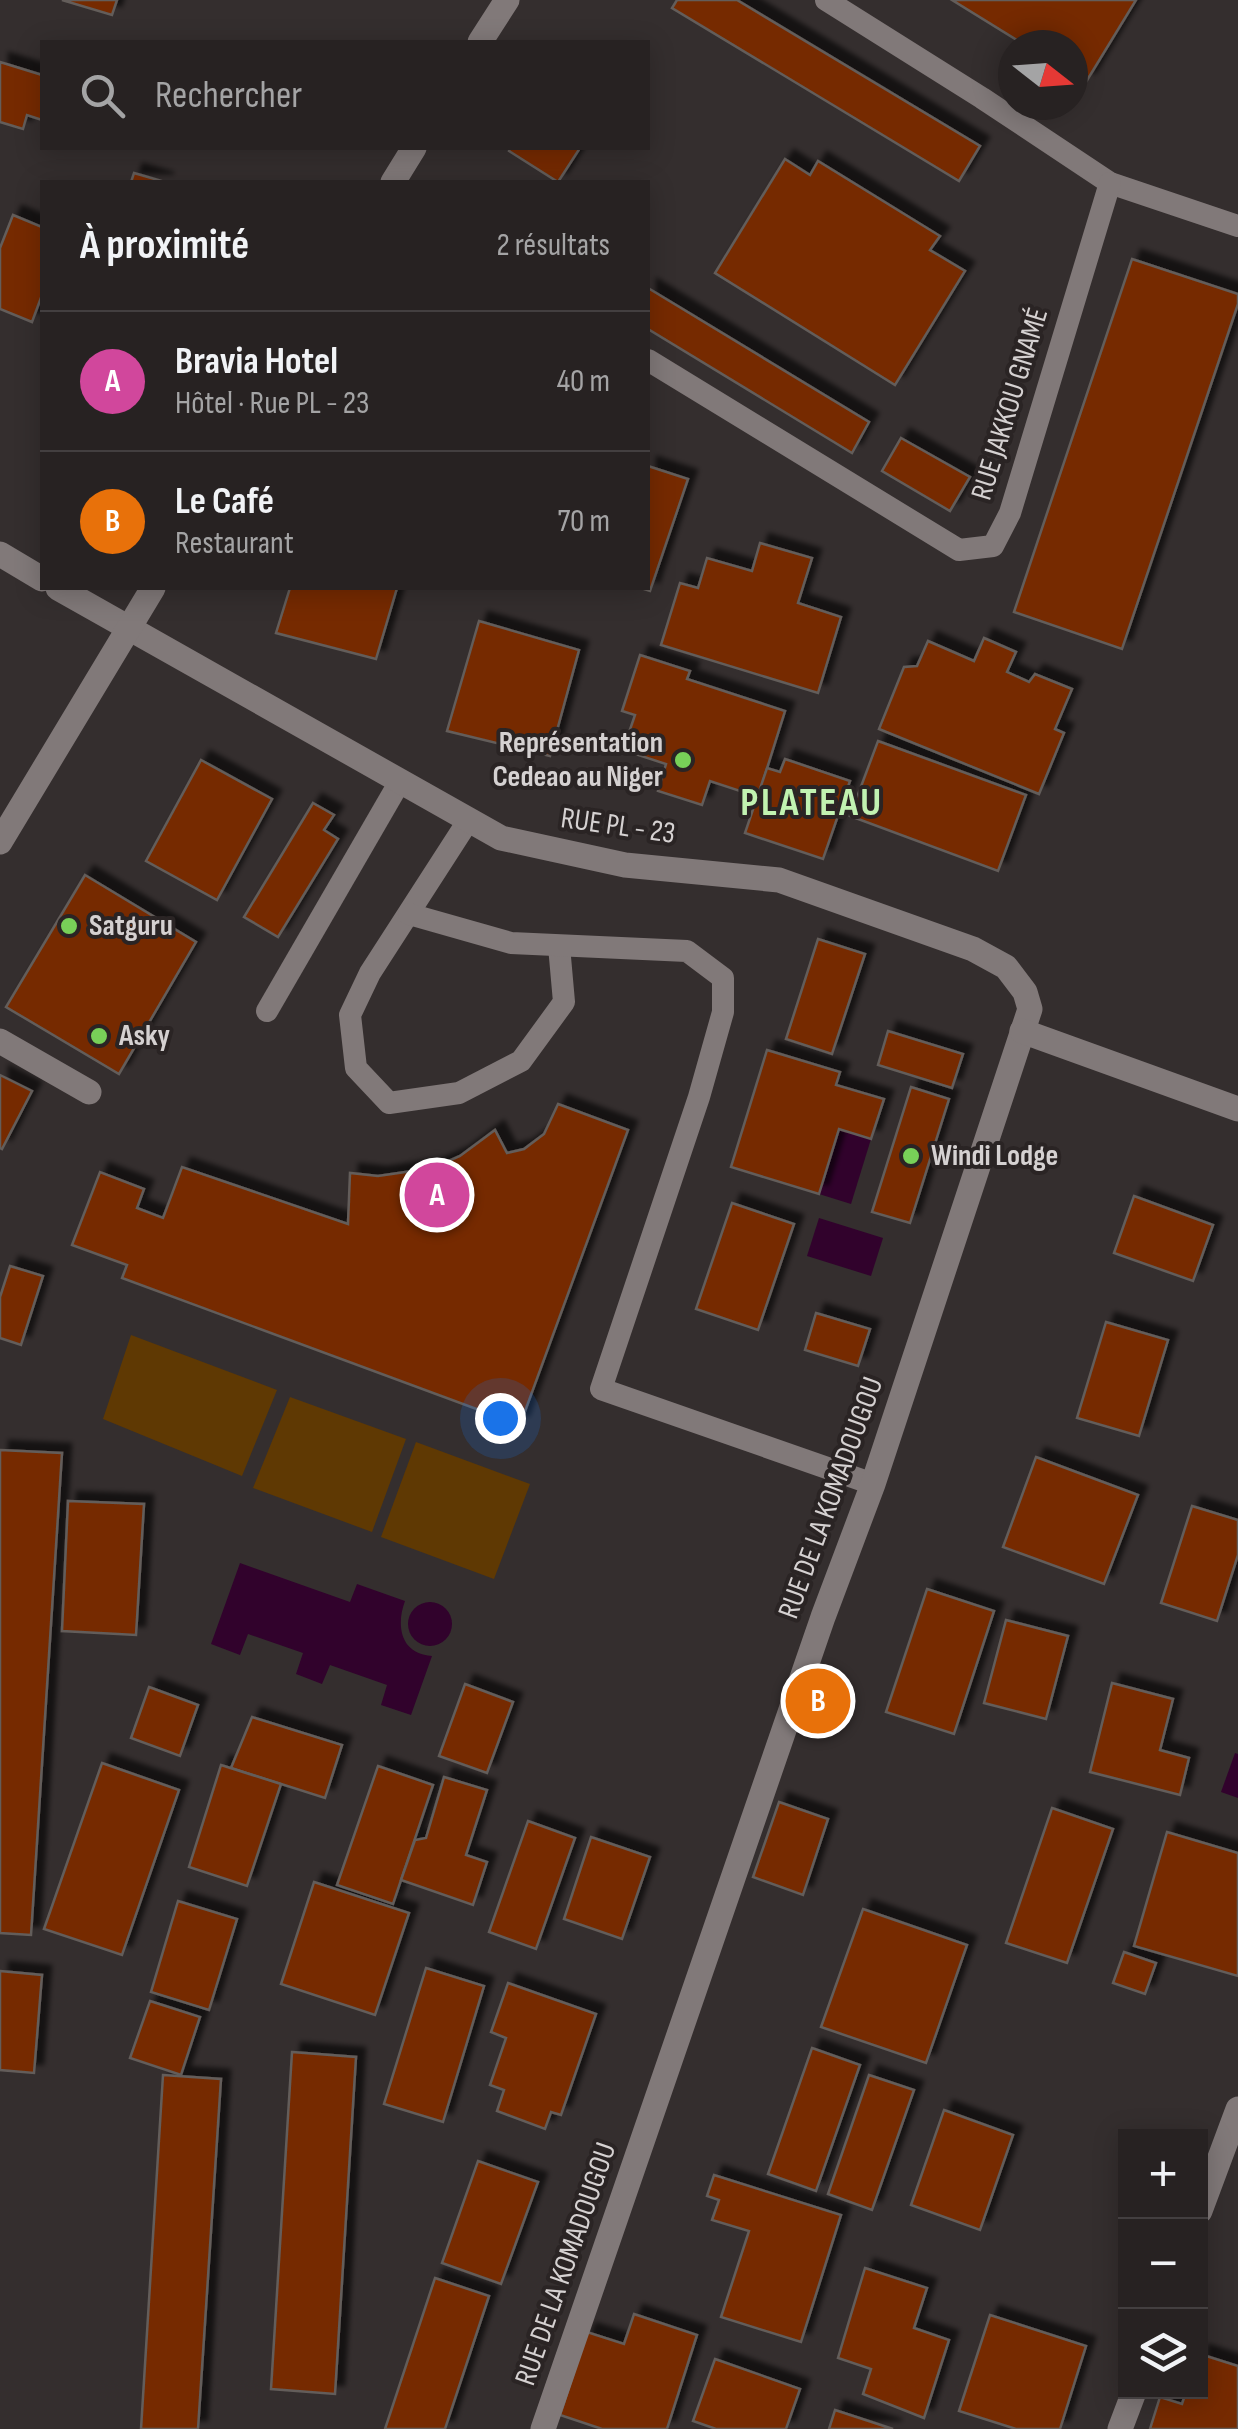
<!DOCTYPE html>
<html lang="fr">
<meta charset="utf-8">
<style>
body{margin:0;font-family:"Sofia Sans Condensed",sans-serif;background:#332f2f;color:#f1f3f6}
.controls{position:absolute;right:30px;bottom:30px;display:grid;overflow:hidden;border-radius:0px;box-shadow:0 5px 25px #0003}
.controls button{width:90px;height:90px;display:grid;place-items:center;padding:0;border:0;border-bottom:2px solid #433f40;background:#272222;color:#f1f3f6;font:50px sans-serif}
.compass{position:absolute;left:998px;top:30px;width:90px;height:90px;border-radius:50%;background:#272222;box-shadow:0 5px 25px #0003;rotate:107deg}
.you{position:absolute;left:500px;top:1418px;width:35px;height:35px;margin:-25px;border:8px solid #fff;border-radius:50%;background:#1a73e8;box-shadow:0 0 0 15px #1a73e833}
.badge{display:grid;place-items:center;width:65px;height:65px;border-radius:50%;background:#b45309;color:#fff;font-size:32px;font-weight:700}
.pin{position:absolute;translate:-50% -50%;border:5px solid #fff;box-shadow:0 2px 10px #0006}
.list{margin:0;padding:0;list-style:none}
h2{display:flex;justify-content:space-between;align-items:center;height:130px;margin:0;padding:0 40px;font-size:42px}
h2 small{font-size:32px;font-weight:400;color:#a4a4a5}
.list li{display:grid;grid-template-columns:65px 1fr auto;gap:30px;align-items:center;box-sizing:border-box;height:140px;padding:0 40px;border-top:2px solid #433f40}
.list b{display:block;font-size:38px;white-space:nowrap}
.list p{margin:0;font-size:32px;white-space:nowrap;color:#a4a4a5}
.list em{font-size:32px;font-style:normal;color:#a4a4a5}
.icon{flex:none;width:55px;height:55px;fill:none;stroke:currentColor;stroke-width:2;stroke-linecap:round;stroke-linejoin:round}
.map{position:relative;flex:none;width:1238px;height:2429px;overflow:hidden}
.search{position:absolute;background:#272222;box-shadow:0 5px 25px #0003;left:40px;top:40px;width:610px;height:110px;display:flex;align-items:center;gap:25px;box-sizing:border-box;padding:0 35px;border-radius:0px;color:#a4a4a5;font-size:38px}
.panel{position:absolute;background:#272222;box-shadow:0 5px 25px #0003;left:40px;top:180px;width:610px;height:410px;border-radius:0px}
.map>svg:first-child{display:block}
</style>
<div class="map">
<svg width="1238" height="2429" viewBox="0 0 1238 2429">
<defs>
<filter id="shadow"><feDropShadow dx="9" dy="-9" stdDeviation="2.5" flood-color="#0009"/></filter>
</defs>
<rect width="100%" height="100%" fill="#342e2e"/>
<g fill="#5f3903">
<polygon points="131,1335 277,1390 242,1476 103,1419"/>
<polygon points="290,1397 406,1439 372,1532 253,1488"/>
<polygon points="416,1442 530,1484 494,1579 381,1537"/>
</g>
<g fill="#31022c">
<polygon points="839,1129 871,1139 851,1204 819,1194"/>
<polygon points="819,1218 883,1238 871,1276 807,1256"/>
<path d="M240,1563L350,1602L357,1584L405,1601C396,1625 400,1654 432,1656L411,1715L381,1705L387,1685L330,1665L322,1684L296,1674L303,1653L248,1634L240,1655L211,1644Z"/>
<circle cx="430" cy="1624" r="22"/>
<polygon points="1235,1753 1238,1754 1238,1798 1221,1792"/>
</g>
<g fill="#762b00" stroke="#635d5a" stroke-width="2.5" filter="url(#shadow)">
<polygon points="62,0 117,0 112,15"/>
<polygon points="677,0 737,0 980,146 959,181 672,8"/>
<polygon points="952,0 1136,0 1086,82 1073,74 1073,45 1025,45"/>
<polygon points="0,62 42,75 42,120 27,115 23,129 0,122"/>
<polygon points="510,148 580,148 558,182 509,151"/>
<polygon points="785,159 810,175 818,161 940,236 930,250 965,271 895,385 715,273"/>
<polygon points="134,173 165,182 131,182"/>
<polygon points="13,215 42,227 42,295 32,322 0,309 0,248"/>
<polygon points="1132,259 1238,294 1238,304 1122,649 1014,612"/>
<polygon points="648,288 869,422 852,453 648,329"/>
<polygon points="901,438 970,477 950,511 882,471"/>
<polygon points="648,466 688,479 650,591 641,588 648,588"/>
<polygon points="760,543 812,558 798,603 841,617 818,693 661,645 680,583 698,588 707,558 752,571"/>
<polygon points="290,588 397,588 376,659 276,633"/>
<polygon points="479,621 579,650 550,756 447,731"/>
<polygon points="984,638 1016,652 1007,672 1029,682 1035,674 1072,689 1055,729 1064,733 1039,794 879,729 904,667 917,666 928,641 974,661"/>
<polygon points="640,655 690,671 687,679 785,711 758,797 710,781 702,805 658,791 666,764 623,750 635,715 622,711"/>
<polygon points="878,741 1026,795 998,871 850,816"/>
<polygon points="785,759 850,781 823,859 745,833 767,768 780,772"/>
<polygon points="201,760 272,799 217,900 146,861"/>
<polygon points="313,803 334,815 324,830 338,839 278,937 244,917"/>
<polygon points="85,875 196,942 119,1074 6,1007"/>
<polygon points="818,939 865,954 832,1054 786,1039"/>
<polygon points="888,1031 963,1054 952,1088 878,1065"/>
<polygon points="767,1050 840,1072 836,1085 884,1099 871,1139 839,1129 819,1194 731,1167"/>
<polygon points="0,1075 32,1091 2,1149 0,1148"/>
<polygon points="911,1087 949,1099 910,1223 872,1212"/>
<polygon points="558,1104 628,1130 520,1425 122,1278 127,1265 72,1245 100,1172 144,1189 137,1208 163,1218 182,1167 348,1224 350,1173 378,1176 433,1168 460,1156 495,1130 507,1153 524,1149 544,1134"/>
<polygon points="1134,1196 1213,1225 1193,1281 1114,1253"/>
<polygon points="732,1203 794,1224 758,1330 696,1309"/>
<polygon points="10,1266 43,1276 21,1345 0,1338 0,1297"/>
<polygon points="816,1313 870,1329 858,1366 805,1350"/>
<polygon points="1106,1322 1168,1340 1139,1436 1077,1418"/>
<polygon points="0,1450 62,1453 31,1935 0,1933"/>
<polygon points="1036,1457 1138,1495 1104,1584 1003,1547"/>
<polygon points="68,1501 144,1504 136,1635 62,1631"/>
<polygon points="1192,1506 1238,1520 1238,1555 1217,1621 1161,1603"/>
<polygon points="927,1589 994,1611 954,1734 886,1712"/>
<polygon points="1006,1620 1068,1636 1046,1719 984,1703"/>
<polygon points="1112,1683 1173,1699 1160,1750 1189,1758 1180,1795 1090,1772"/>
<polygon points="465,1684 513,1702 487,1773 439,1756"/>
<polygon points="149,1687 198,1705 180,1756 131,1738"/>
<polygon points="252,1717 342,1745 325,1798 231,1768"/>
<polygon points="102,1763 179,1790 122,1955 44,1929"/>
<polygon points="221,1765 281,1784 247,1886 189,1867"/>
<polygon points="378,1766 433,1785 393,1904 337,1885"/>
<polygon points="444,1777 487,1790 466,1855 487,1862 473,1905 401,1880 415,1840 426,1838"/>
<polygon points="779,1802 828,1819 803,1895 753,1877"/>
<polygon points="1052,1808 1113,1829 1067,1963 1006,1943"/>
<polygon points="528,1821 575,1838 536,1949 489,1932"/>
<polygon points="1167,1832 1238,1853 1238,1976 1134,1946"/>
<polygon points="591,1837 650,1857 622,1939 564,1919"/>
<polygon points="314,1882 409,1913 375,2015 281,1984"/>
<polygon points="178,1901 237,1919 209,2010 151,1992"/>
<polygon points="863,1909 967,1945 926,2063 821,2027"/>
<polygon points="1124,1952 1156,1963 1145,1994 1113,1983"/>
<polygon points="426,1968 484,1986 443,2122 384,2104"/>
<polygon points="0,1971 42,1975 34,2073 0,2070"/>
<polygon points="508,1983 596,2014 561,2115 551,2112 545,2129 497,2111 504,2090 490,2085 506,2038 491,2032"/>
<polygon points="150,2001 200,2017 181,2075 130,2058"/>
<polygon points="812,2048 860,2065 816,2191 768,2174"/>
<polygon points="292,2052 356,2057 335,2394 271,2389"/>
<polygon points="163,2075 221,2079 198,2429 141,2429"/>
<polygon points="869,2075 914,2090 872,2210 828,2194"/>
<polygon points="944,2110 1013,2135 980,2230 911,2205"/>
<polygon points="478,2161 538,2182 501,2284 442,2263"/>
<polygon points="714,2175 841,2215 801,2342 721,2317 749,2231 712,2220 719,2200 707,2196"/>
<polygon points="865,2268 927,2288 914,2328 949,2340 924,2418 863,2394 871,2369 838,2358"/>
<polygon points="435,2278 489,2296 445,2429 385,2429"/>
<polygon points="634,2314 697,2335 667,2429 602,2429 560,2415 587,2332 624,2344"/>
<polygon points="990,2315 1086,2346 1060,2429 1016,2429 959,2411"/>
<polygon points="1200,2354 1238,2366 1238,2429 1150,2429 1160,2397 1182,2404 1186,2392 1200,2392"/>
<polygon points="715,2359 800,2389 786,2429 716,2429 693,2421"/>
<polygon points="835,2410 893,2429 829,2429"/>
</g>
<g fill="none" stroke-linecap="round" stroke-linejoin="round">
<g stroke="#817979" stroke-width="22">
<polyline points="826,0 982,98 1110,183 1238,226"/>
<polyline points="648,360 959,550 993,546 1010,513 1110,183"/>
<polyline points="468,821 370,973 350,1015 356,1068 389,1103 459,1093 521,1061 564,1002 559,946"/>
<polyline points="409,914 511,943 687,951 723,978 723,1012 699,1097 601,1389 873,1484"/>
<polyline points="267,1011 399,783"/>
</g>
<polyline stroke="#817979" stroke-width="25" points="0,1041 89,1092"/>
<g stroke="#817979" stroke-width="25">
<polyline points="0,554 42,579"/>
<polyline points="58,588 501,838 625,865 779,880 973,949 1006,967 1025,992 1030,1009 873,1484 823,1617 543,2429"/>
<polyline points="1022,1031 1238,1109"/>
<polyline points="1200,2211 1238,2109"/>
<polyline points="1120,2429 1134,2392"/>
</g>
<g stroke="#817979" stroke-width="25">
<polyline points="480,42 507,0"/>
<polyline points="393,182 414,148"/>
<polyline points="0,842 153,588"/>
</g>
</g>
<g fill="#78d158" stroke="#2a2424" stroke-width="4">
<circle cx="683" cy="760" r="10"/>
<circle cx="69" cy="926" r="10"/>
<circle cx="99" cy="1036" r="10"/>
<circle cx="911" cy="1156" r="10"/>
</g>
<g text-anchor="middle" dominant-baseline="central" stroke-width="8" stroke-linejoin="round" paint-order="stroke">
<g font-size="30" fill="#d5d1d1" stroke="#2a2424">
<text transform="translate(1010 404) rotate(-73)">RUE JAKKOU GNAMÉ</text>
<text transform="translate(618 826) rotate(8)">RUE PL - 23</text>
<text transform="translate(831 1498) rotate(-70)">RUE DE LA KOMADOUGOU</text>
<text transform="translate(566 2264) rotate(-71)">RUE DE LA KOMADOUGOU</text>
</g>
<g font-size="30" font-weight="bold" fill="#d5d1d1" stroke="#2a2424" text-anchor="start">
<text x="663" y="743" text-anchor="end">Représentation<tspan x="663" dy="34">Cedeao au Niger</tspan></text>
<text x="89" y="926">Satguru</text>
<text x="119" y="1036">Asky</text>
<text x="931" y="1156">Windi Lodge</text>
</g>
<g font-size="40" font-weight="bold" letter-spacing="2.5" fill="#c1f2b1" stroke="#2a2424">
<text x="812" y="803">PLATEAU</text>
</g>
</g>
</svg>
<div class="controls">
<button>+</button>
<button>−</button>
<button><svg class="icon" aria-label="layers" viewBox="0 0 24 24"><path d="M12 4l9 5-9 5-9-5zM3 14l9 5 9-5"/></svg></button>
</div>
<svg class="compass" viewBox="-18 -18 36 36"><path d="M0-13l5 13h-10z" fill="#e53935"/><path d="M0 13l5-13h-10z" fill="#a4a4a5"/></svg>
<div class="you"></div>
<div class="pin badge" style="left:437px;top:1195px;background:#d1479c">A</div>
<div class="pin badge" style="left:818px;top:1701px;background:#e8710a">B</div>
<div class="search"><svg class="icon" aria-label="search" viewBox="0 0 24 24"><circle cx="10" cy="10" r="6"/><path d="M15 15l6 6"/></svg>Rechercher</div>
<section class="panel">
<h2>À proximité<small>2 résultats</small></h2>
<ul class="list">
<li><span class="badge" style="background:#d1479c">A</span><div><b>Bravia Hotel</b><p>Hôtel · Rue PL - 23</p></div><em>40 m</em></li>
<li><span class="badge" style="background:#e8710a">B</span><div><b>Le Café</b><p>Restaurant</p></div><em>70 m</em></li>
</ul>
</section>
</div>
